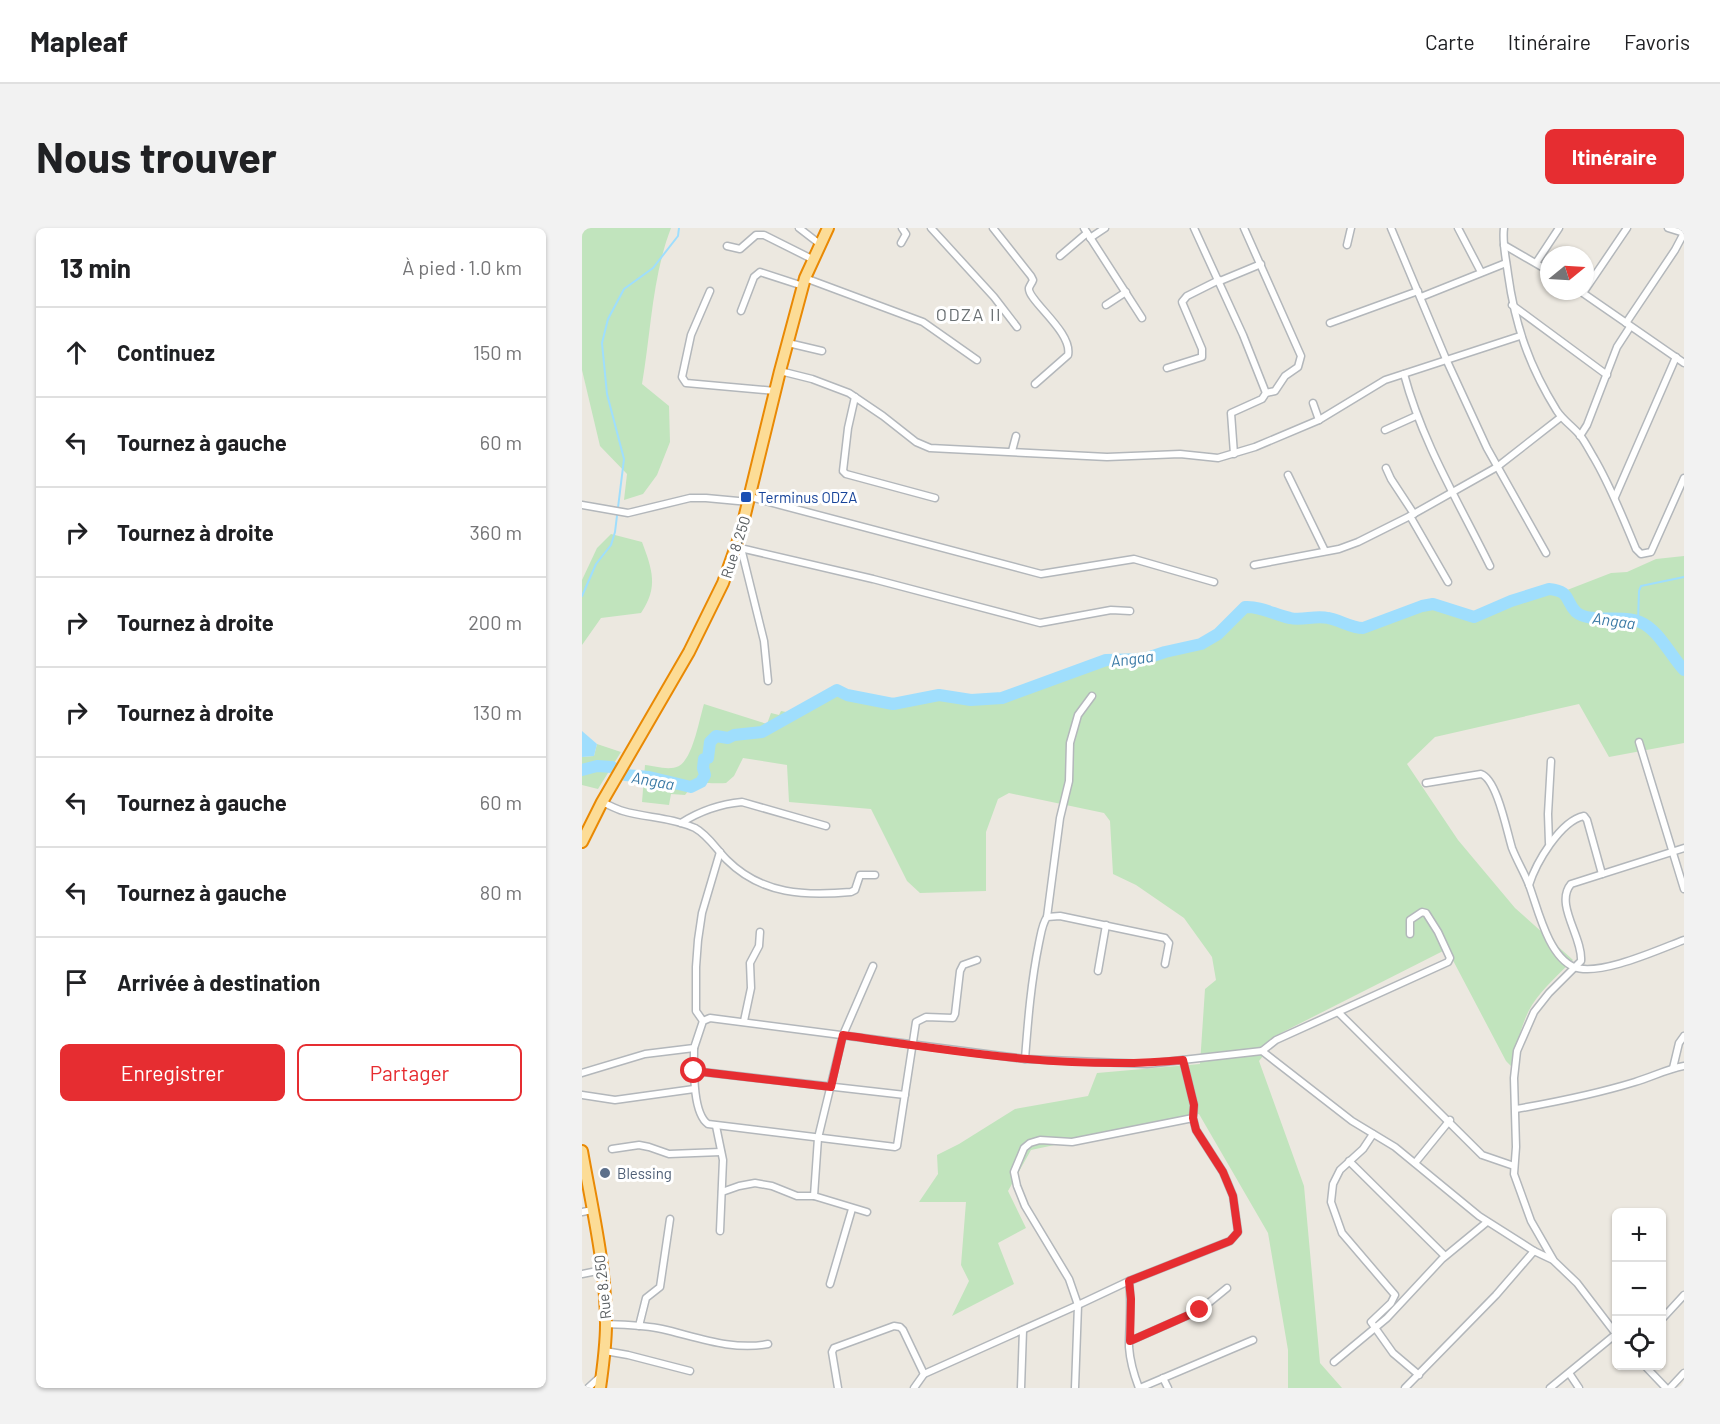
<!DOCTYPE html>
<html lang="fr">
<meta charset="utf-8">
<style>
body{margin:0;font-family:Barlow,sans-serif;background:#f2f2f2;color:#202124}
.controls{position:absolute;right:18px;bottom:18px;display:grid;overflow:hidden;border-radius:9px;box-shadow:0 2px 4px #0004}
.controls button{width:54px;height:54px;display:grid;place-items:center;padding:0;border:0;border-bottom:2px solid #e0e0e0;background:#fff;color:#202124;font:30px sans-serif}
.compass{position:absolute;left:958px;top:18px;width:54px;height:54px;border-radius:50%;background:#fff;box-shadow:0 2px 4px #0004;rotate:72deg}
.stop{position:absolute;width:18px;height:18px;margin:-14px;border:4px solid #e62d31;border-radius:50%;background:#fff}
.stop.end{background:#e62d31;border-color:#fff;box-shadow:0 2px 6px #0008}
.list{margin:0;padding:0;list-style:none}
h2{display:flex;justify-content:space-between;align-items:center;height:78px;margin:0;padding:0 24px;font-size:26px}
h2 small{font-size:20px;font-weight:400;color:#757577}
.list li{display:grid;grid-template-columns:39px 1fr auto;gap:18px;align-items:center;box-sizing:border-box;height:90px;padding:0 24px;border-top:2px solid #e0e0e0}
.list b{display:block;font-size:22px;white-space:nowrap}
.list em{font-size:20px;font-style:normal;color:#757577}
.actions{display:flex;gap:12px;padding:18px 24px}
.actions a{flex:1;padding:14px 0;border:2px solid #e62d31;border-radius:9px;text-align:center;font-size:21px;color:#e62d31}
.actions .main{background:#e62d31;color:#fff}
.icon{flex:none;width:33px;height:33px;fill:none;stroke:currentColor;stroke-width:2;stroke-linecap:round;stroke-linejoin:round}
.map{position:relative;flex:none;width:1102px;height:1160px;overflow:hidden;border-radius:9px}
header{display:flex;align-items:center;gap:36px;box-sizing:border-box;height:84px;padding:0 30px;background:#fff;border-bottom:2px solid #e0e0e0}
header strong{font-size:28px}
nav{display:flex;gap:33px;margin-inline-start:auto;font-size:21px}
.intro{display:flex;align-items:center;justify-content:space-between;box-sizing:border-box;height:144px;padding:0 36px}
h1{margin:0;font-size:42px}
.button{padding:15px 27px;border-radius:9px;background:#e62d31;color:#fff;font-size:21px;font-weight:700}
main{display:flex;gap:36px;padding:0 36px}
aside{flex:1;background:#fff;border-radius:9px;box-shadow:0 2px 4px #0004}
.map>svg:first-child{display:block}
</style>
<header>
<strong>Mapleaf</strong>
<nav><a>Carte</a><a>Itinéraire</a><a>Favoris</a></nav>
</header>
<div class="intro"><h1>Nous trouver</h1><a class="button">Itinéraire</a></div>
<main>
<aside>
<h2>13 min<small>À pied · 1.0 km</small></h2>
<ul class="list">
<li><svg class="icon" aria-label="ahead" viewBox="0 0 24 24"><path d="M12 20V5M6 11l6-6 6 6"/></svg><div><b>Continuez</b></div><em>150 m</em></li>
<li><svg class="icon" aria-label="left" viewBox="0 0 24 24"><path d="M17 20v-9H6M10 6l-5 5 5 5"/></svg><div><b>Tournez à gauche</b></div><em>60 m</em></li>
<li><svg class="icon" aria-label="right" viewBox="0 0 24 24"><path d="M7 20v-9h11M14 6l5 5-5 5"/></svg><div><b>Tournez à droite</b></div><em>360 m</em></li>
<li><svg class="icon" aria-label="right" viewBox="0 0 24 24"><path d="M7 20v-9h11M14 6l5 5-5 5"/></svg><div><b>Tournez à droite</b></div><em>200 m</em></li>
<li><svg class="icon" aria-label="right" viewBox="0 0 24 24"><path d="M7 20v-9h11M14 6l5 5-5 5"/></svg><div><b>Tournez à droite</b></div><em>130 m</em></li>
<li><svg class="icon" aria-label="left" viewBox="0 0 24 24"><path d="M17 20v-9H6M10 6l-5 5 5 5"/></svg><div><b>Tournez à gauche</b></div><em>60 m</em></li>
<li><svg class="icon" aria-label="left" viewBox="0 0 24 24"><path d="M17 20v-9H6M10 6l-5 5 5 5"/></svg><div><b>Tournez à gauche</b></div><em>80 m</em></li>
<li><svg class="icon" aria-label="arrive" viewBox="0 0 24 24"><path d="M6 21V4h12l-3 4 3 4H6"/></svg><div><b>Arrivée à destination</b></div></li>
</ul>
<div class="actions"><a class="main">Enregistrer</a><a>Partager</a></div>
</aside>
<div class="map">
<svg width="1102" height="1160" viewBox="0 0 1102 1160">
<rect width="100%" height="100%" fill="#ece8e0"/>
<g fill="#c1e4bd">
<path d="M0,0H89C70,49 69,105 60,156L87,178L88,214L75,247L61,266L42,272L45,246L18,218L0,142Z"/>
<path d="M29,306L60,314C70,341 77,359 59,385L19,390L0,417V352L15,320Z"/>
<path d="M1102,328V515L1027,529L997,476L853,509L825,536L876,612L933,680L991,732C977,746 961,760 950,777C939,795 935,818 930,839L924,833L865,721L699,805L677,833L722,958L738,1135L760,1160H706V1122L686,1005L617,886L449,922L426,963L444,1000L416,1015L432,1056L370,1088L387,1053L379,1037L384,974H337L356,946L355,927L377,916L433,881L506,868L515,845L618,836L623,761L634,752L630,729L602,690L554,657L531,646L528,593L522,585L427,565L416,571L404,604V663L338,665L325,653L289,581L207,574L205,537L161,530L152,548L144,555C125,557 116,549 103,567L89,566L87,577L60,574L63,537C73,538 87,543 97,538C111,530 117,492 122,476L185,496L189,485L197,487L199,483L209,485L255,462L265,467L311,476L357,467L389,472L420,470L524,432L562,431L583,424L619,416L636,406L663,379L672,378L710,391L737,389L748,390L775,400L790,397L840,378L851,376L892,389L929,373L967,361L980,364L1029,345L1045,344L1074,331Z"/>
<polygon points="15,516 39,524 16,561 0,557 0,529 12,528"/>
</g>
<polygon fill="#9fdefd" points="0,503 15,516 12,528 0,529"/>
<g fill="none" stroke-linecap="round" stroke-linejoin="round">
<g stroke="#9fdefd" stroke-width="2">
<polyline points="0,368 14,336 29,317 33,304 42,231 25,166 20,115 26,91 42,61 71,40 96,8 97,0"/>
<polyline points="1056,393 1057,363 1059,358 1102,349"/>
</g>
<path stroke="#9fdefd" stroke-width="12" d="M0,542L15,538L30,539L43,547L67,549L109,559L119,554L123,547L121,540L122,531L126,530L128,514L134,508L146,510L152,507L180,504L255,462L265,467L311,476L357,467L389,472L420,470L524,432L562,431L583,424L619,416L636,406L663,379C679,378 693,387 708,390C720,393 733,387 746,390C758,392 769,400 781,400L840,378L851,376L892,389L929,373L967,361C989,363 983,373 994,384C1008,396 1040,386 1058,394C1077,402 1088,427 1102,442"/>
<defs>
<g id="minor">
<polyline points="217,0 239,17"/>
<polyline points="349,0 412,69 435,99"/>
<path d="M411,0L449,48L451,52C450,55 448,57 447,60C445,72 491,104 486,127L453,156"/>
<polyline points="502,0 560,90"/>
<polyline points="612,0 661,107 684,165"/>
<polyline points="809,0 864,131 905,220 964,325"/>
<polyline points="876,0 899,44"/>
<path d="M922,0C920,15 924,30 926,46C933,97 947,138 975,183C981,192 990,198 997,206C1003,213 1007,222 1012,230C1029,259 1041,290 1054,321L1059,326L1069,324L1102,250"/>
<polyline points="1086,0 1102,5"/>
<polyline points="508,10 523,0"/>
<polyline points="319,15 324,6 320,0"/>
<polyline points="765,17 769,0"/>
<polyline points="922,17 967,43"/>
<polyline points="145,18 158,21 174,7 182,7 232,32"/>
<polyline points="478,28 505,5"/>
<polyline points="954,35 977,0"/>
<polyline points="223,50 341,94 395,132"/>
<polyline points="638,53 679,36"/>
<polyline points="1003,62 1045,0"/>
<polyline points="128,63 109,107 100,149 104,155 193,163"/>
<polyline points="998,63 1102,135"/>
<polyline points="839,69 924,35"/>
<polyline points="524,77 544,64"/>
<polyline points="930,77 1025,147"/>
<polyline points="159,83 172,49 178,44 221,58"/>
<polyline points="748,95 836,63"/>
<polyline points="1044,95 1093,22 1102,5"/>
<polyline points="206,115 240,123"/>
<polyline points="585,140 620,129 620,121 600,74 605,68 637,52"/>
<polyline points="198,143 230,151 267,165 301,188 334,214 348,220 525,229 598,226 636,230 673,219 737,192 803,152 938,108"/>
<path d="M822,146C840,214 877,275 908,338"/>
<polyline points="273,169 266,200 261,243 264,246 353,270"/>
<polyline points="731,175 737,192"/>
<polyline points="803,202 834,188"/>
<polyline points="998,208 1005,197 1035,119 1048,99"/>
<polyline points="430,223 434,208"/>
<polyline points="652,226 649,185 680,171 684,165 693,163 703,148 716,139 719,128 662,0"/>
<polyline points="804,240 809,251 832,286"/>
<polyline points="706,247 743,323"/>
<polyline points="168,269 459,346 552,331 632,354"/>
<polyline points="1033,269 1094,129"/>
<polyline points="0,277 46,285 108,270 124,270 167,274"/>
<polyline points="828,288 866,354"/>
<polyline points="154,319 291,351 458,395 529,382 548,383"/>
<polyline points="159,320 182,413 186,453"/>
<polyline points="672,337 757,321 776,314 828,288 915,239 979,189"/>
<polyline points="1057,514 1102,661"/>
<path d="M844,555L899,546C915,551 925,604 930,620C935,633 942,644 947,657C956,681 966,728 992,739C1017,749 1078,721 1102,712"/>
<path d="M20,574C27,577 34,581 41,583C65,590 89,589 113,600C126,607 135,622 145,632C180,667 224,668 269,664L273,662L278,647H293"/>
<path d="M99,595C118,583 138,576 160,574L244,598"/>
<polyline points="967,615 966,586 969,533"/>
<path d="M947,657C954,635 978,593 1002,588L1005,592L1020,646"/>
<polyline points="465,689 478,590 487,553 488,515 496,487 510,468"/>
<polyline points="516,743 524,697"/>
<polyline points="756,784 900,927 932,938"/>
<polyline points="121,793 114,783 114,739 116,712 120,685 138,624"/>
<polyline points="162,793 169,760 168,735 177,718 178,704"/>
<path d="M112,820C112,838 110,885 126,896L313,919L315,918L334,794L344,789L371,790L373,786L378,743L381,737L395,732"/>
<polyline points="680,823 770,893 813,919 897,988 952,1023 971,1032"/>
<path d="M443,831C446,792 449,754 457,715C459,706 460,696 465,689L478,688L583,710L587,715L583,736"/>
<polyline points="601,832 612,877 611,890 614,902 641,944 651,968 656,1004 648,1013 547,1053 496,1077 487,1051 443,978 435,958 432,944 442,920 448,915 458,912 490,914 611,890"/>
<polyline points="1091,840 1097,815 1102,808"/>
<polyline points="112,843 323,867"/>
<polyline points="0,845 63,826 112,820 121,793 128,790 443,831 565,836 680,823 694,812 866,734 868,730 856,704 844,685 840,684 828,692 828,706"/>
<polyline points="0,867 33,872 112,861"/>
<path d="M934,881C974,874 1014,866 1053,854C1070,849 1085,841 1102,838"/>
<polyline points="134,898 141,932 138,1003"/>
<polyline points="791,906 781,921 758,942 751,956 749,974 760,1005 813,1067 809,1075 789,1094 811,1125 837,1147"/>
<polyline points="30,921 57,917 67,919 87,926 139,924"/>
<polyline points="767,933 863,1028"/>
<polyline points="833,935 868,892"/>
<polyline points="140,964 157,958 173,955 190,958 215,968 232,968 285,984"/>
<polyline points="232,968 236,910 261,807 291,738"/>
<polyline points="0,984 10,982"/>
<polyline points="0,1046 20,1042"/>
<path d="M547,1053C550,1076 547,1097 547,1119C548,1133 552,1147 557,1160"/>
<polyline points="248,1056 270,981"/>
<polyline points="1080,1091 1102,1067"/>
<path d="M24,1096C43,1097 62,1097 80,1101C115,1109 150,1123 186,1116"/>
<polyline points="57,1098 64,1070 78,1059 88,991"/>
<path d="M1034,1106L995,1055L972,1033L949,993L932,946L934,919L932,850L935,823L952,784L967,765L999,733C1001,709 972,676 989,656L1102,620"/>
<polyline points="548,1113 618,1082 645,1060"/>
<polyline points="23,1123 46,1127 108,1143"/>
<polyline points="752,1134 805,1090 860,1031 905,994"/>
<polyline points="1063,1138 1084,1160"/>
<polyline points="987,1145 997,1160"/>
<polyline points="581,1150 586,1160"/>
<polyline points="6,1160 19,1148"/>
<polyline points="256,1160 250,1124 252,1120 312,1098 318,1099 321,1102 342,1146"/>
<polyline points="332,1160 342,1146 496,1077 493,1160"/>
<polyline points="439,1160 441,1102"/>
<polyline points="558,1160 671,1112"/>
<polyline points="823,1160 914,1067 952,1023"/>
<polyline points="968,1160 1034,1106"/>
<polyline points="1088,1160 1102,1145"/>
</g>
<g id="trunk">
<polyline points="0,614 20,574 107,424 141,355 158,307 198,143 223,50 246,0"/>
<path d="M0,923C10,980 24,1038 24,1096C24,1117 21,1139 18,1160"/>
</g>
</defs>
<use href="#minor" stroke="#b3b7bb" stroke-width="9"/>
<use href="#trunk" stroke="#e98904" stroke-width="14"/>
<use href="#minor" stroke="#fff" stroke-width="6"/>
<use href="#trunk" stroke="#fcdc96" stroke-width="10"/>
</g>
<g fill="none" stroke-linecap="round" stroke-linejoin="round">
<path stroke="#e62d31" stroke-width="8" d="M112,843L249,859L261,807C370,823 491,843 601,832L612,877L611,890L614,902L641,944L651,968L656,1004L648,1013L547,1053L549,1071L548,1113L618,1082"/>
</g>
<rect fill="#1a4fb4" stroke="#fff" stroke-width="2" x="158" y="263" width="12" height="12" rx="3"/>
<circle fill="#5c6f8a" stroke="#fff" stroke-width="2" cx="23" cy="945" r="6"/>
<g text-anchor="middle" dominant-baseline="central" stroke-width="6" stroke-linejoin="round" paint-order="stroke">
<g font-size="15" fill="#164399" stroke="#fff" text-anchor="start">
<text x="176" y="269">Terminus ODZA</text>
</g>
<g font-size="15" fill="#595e61" stroke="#fff">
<text transform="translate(153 319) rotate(-72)">Rue 8.250</text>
<text transform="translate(20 1059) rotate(-96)">Rue 8.250</text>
</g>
<g font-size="15" fill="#4e5e75" stroke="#fff" text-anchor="start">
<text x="35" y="945">Blessing</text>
</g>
<g font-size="16" font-style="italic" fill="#3b7aa6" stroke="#fff">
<text transform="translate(1032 392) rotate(8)">Angaa</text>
<text transform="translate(550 430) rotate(-7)">Angaa</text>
<text transform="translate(71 552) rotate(10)">Angaa</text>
</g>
<g font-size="18" letter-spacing="1.5" fill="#6a7073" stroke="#fff">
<text x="387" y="86">ODZA II</text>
</g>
</g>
</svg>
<div class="controls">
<button>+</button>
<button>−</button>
<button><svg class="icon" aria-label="locate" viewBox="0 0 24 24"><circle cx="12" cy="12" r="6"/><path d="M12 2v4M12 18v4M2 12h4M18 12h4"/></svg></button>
</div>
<svg class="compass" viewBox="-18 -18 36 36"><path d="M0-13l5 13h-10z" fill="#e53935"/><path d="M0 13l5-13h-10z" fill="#757577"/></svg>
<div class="stop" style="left:112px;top:843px"></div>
<div class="stop end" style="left:618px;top:1082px"></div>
</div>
</main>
